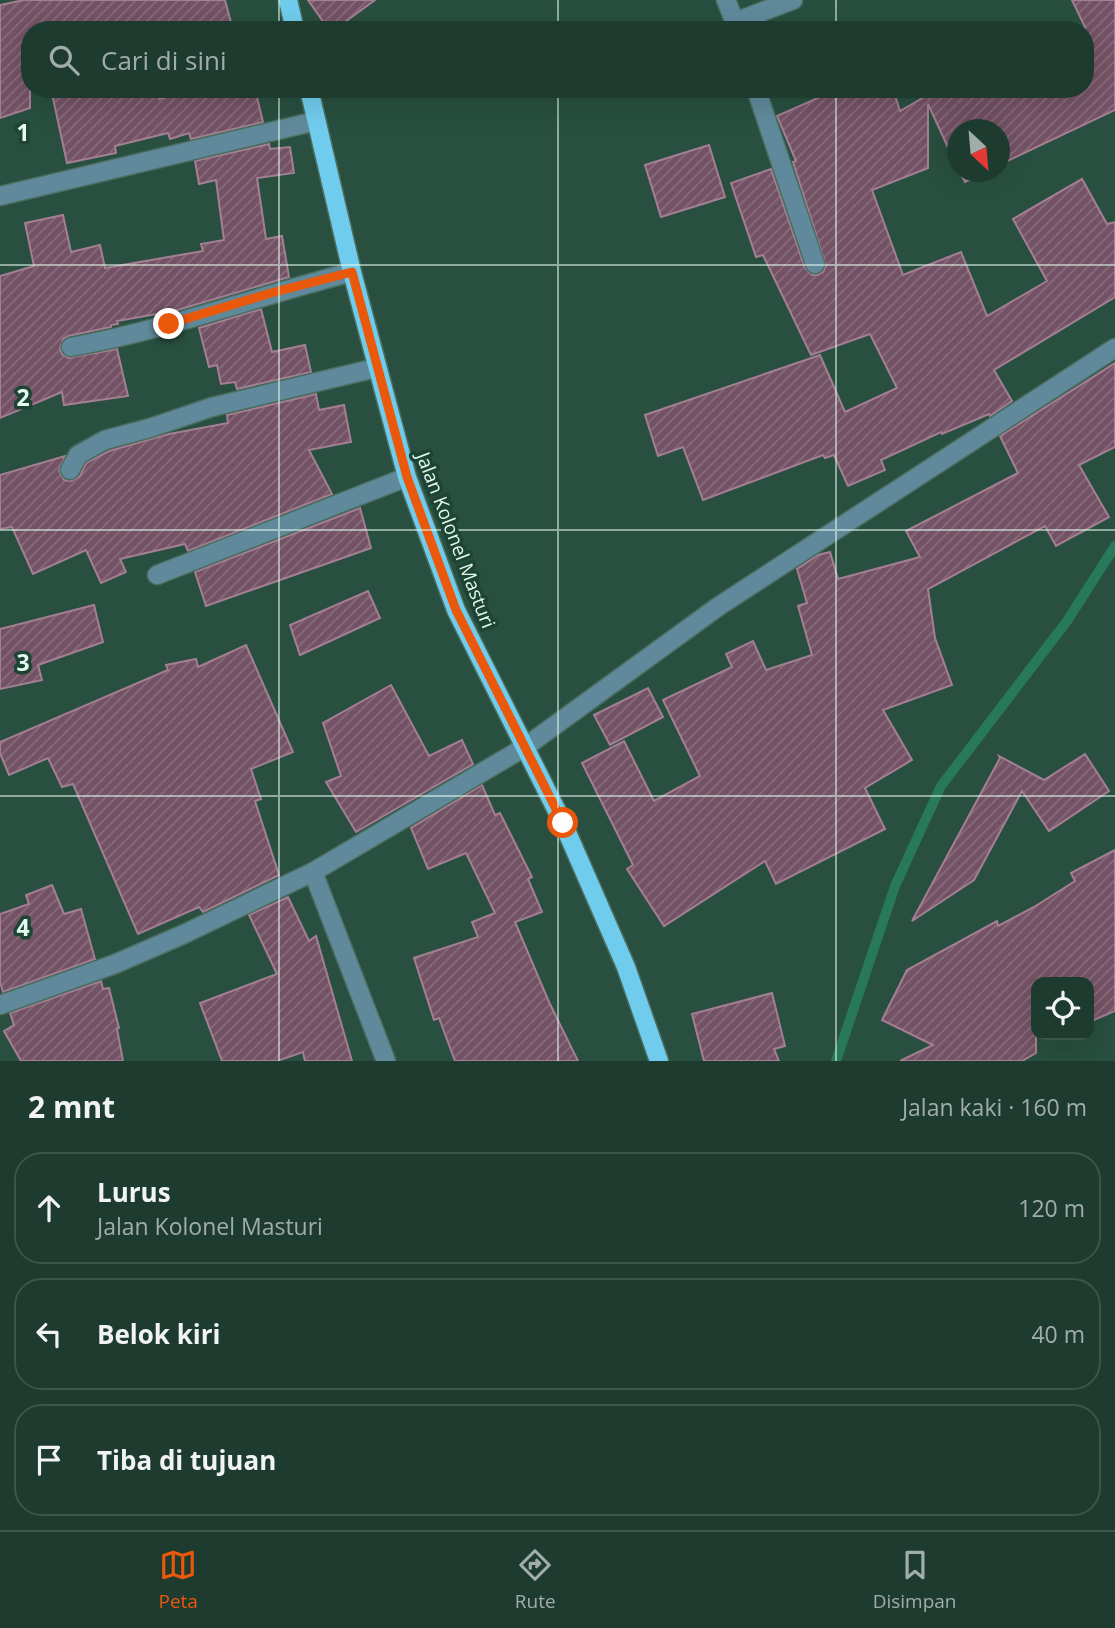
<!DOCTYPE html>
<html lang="id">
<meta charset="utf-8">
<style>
body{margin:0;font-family:"Open Sans",sans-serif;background:#2b463b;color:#f1f3f6}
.controls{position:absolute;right:21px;bottom:21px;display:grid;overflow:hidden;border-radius:14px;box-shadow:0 7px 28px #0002}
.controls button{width:63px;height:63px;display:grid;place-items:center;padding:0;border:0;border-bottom:2px solid #3c554b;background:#1e3b2f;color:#f1f3f6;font:35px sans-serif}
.compass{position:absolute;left:947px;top:119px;width:63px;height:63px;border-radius:50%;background:#1e3b2f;box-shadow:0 7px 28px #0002;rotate:154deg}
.stop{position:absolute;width:21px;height:21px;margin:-16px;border:5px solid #ea580c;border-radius:50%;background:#fff}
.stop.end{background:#ea580c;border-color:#fff;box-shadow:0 2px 7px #0008}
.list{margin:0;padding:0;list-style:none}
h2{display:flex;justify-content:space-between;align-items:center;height:91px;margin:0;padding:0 28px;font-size:30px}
h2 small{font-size:23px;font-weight:400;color:#a1adaa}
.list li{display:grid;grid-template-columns:46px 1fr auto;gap:21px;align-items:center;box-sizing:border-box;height:112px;margin:0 14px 14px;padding:0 14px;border:2px solid #3c554b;border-radius:28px}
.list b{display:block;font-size:26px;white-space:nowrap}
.list p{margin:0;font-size:23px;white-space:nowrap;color:#a1adaa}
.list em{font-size:23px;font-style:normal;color:#a1adaa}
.icon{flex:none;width:38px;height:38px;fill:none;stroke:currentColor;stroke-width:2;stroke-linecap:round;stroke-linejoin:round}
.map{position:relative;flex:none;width:1115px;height:1061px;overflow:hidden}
.search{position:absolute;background:#1e3b2f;box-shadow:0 7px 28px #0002;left:21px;right:21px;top:21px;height:77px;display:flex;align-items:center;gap:18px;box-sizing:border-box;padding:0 24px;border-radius:28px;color:#a1adaa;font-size:26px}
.sheet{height:469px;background:#1e3b2f}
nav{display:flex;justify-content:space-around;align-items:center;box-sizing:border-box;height:98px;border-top:2px solid #3c554b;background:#1e3b2f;font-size:19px;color:#a1adaa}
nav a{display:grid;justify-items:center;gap:4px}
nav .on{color:#ea580c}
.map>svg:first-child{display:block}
</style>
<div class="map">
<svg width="1115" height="1061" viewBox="0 0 1115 1061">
<defs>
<pattern id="building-hatch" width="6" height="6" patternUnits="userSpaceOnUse" patternTransform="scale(1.75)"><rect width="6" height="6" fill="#745265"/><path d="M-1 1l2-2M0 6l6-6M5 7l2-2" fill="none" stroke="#886c7b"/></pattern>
</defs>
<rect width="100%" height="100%" fill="#284f3f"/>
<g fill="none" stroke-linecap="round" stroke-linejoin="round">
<polyline stroke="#27795a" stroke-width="10" points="836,1061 895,886 941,786 1067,621 1115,546"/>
</g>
<g fill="url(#building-hatch)" stroke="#a47f94" stroke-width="2">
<polygon points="24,0 225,0 233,30 30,30 30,108 0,118 0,5"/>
<polygon points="308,0 375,0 334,30 329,30"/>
<polygon points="1072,0 1115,0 1115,110 999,165 999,130 957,130 957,167 928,104 928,168 872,190 903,275 961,252 987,316 1047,281 1013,219 1082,179 1107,224 1115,222 1115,297 994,370 1012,401 990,416 989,414 942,434 941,432 881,460 885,470 848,486 834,455 825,458 823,455 703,500 683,447 658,456 645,415 820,355 845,412 897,388 870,334 811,355 763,255 756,257 731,183 771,169 805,268 812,275 818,275 823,272 826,266 793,162 796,161 777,116 838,89 893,89 900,111 938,89 1085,89 1085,27"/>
<polygon points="51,89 158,89 159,99 196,89 255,89 263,122 191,139 189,133 170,139 168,133 115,146 116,153 67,163"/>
<polygon points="269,144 270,149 290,147 294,173 257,178 266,239 282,236 289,277 174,311 117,321 118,324 111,325 111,327 68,336 63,339 60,349 62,354 68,358 117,349 128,396 64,405 62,392 0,418 0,276 34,266 25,223 63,215 71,252 100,245 105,268 203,251 201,244 224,240 216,180 199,184 195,161"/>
<polygon points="709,145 725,197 661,217 645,165"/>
<polygon points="960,172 986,172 965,182"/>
<polygon points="261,309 272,352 305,345 311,372 237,389 235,382 221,384 217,365 209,367 199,328"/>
<polygon points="1115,363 1115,447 1079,465 1109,517 1056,546 1045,526 928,589 935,638 952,685 883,710 912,760 865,788 885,829 776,884 765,861 664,926 627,869 633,865 582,763 624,741 654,801 700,776 663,700 732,667 726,654 753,641 766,670 812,655 798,606 807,603 797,569 818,555 830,552 838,579 920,557 906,531 1018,473 1000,436"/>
<polygon points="316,394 319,410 344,405 351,442 309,450 332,494 188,551 185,544 120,559 126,572 101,583 86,550 33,574 12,527 0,529 0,475 65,456 59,471 64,480 71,481 80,476 86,463 109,451 169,434 228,423 227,415"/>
<polygon points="360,508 371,548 206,606 195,572"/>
<polygon points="368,591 380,618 300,655 290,625"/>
<polygon points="94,605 103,642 38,665 42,680 0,689 0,629"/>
<polygon points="246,645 293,752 251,769 261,799 255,801 279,875 203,912 199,907 138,934 73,784 62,787 48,758 9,775 0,753 0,742 168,670 166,665 196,659 198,667"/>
<polygon points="391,685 429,756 462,740 473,764 356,832 326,782 341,776 323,723"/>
<polygon points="648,688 663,717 610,745 594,715"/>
<polygon points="1085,754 1109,791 1049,831 1022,791 974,880 912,921 1000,758 999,756 1044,780"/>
<polygon points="482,785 495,815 500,813 532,877 528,879 542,912 515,922 549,1002 578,1061 455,1061 439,1018 434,1020 414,958 478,937 472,922 495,913 466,853 428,869 411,828"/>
<polygon points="1115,850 1115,1011 1089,1022 1089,982 1036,982 1036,1053 1022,1061 900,1061 933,1045 882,1020 907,970 997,921 998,926 1034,907 1075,881 1071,873"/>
<polygon points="52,885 64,914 81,909 95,959 3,992 0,982 0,914 29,904 26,895"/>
<polygon points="288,897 309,941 316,936 352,1061 305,1061 303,1052 277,1061 222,1061 200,1003 277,974 249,915"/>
<polygon points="101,981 103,989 109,988 119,1028 117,1029 123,1061 21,1061 4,1031 14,1025 10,1013"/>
<polygon points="772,993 785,1046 774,1049 779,1061 704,1061 692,1014"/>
</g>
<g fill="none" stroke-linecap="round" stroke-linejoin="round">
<defs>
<g id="minor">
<polyline points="726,0 738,30"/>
<polyline points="735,22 793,0"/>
<polyline points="756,89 815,264"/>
<polyline points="0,196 316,121"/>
<path d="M71,347C166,330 258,296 352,272"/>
<polyline points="70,470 78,455 105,440 150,428 212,407 376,368"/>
<polyline points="157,575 407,477"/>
<polyline points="313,872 386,1061"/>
<polyline points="0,1005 115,964 184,934 313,872 525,747 719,606 1115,348"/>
</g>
<g id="major">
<polyline points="288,0 295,30"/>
<polyline points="309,89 352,272 407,477 456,610 563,823 626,967 659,1061"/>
</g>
</defs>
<use href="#minor" stroke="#4a6e5f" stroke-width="21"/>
<use href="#major" stroke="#4a6e5f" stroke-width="21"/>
<use href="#minor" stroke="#608a9b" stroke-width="18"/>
<use href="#major" stroke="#70cced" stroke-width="18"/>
</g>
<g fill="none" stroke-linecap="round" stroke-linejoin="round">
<polyline stroke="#ea580c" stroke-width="9" points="169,324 271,293 352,272 407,477 456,610 563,823"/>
</g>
<path fill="none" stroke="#e4f9ef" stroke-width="2" stroke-opacity="0.55" d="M279,0V30M558,0V30M836,0V30M279,89V1061M558,89V1061M836,89V1061M0,265H1115M0,530H1115M0,796H1115"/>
<g text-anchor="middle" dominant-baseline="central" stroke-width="7" stroke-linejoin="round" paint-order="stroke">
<g font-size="19" fill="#e4f9ef" stroke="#1d4434">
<text transform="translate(456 540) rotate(69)">Jalan Kolonel Masturi</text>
</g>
</g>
<g font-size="23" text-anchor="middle" font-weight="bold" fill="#e4f9ef" stroke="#1d4434" stroke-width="7" stroke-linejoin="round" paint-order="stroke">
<text x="23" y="141">1</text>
<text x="23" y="406">2</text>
<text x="23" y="671">3</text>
<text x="23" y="936">4</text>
</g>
</svg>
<div class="controls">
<button><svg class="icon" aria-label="locate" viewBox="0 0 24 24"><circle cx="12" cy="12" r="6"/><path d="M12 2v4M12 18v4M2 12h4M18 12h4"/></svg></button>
</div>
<svg class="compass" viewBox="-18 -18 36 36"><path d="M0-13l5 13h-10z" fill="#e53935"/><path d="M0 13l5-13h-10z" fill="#a1adaa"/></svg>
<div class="stop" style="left:563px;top:823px"></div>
<div class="stop end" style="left:169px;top:324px"></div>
<div class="search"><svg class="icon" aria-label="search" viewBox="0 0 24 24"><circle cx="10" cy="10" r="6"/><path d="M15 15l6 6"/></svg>Cari di sini</div>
</div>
<section class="sheet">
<h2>2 mnt<small>Jalan kaki · 160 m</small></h2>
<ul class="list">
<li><svg class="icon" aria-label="ahead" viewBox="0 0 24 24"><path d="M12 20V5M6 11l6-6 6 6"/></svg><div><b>Lurus</b><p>Jalan Kolonel Masturi</p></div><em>120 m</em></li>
<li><svg class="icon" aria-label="left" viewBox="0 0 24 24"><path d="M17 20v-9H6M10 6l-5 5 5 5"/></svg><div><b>Belok kiri</b></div><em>40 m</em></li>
<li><svg class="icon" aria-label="arrive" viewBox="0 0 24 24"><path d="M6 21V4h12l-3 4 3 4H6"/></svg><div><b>Tiba di tujuan</b></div></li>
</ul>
</section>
<nav>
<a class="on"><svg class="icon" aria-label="map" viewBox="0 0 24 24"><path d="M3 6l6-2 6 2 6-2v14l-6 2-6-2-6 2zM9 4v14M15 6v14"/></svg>Peta</a>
<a><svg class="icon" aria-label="directions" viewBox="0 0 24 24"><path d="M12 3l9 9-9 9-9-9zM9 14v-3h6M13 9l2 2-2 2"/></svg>Rute</a>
<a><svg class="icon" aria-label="saved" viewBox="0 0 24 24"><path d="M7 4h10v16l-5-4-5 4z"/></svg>Disimpan</a>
</nav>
